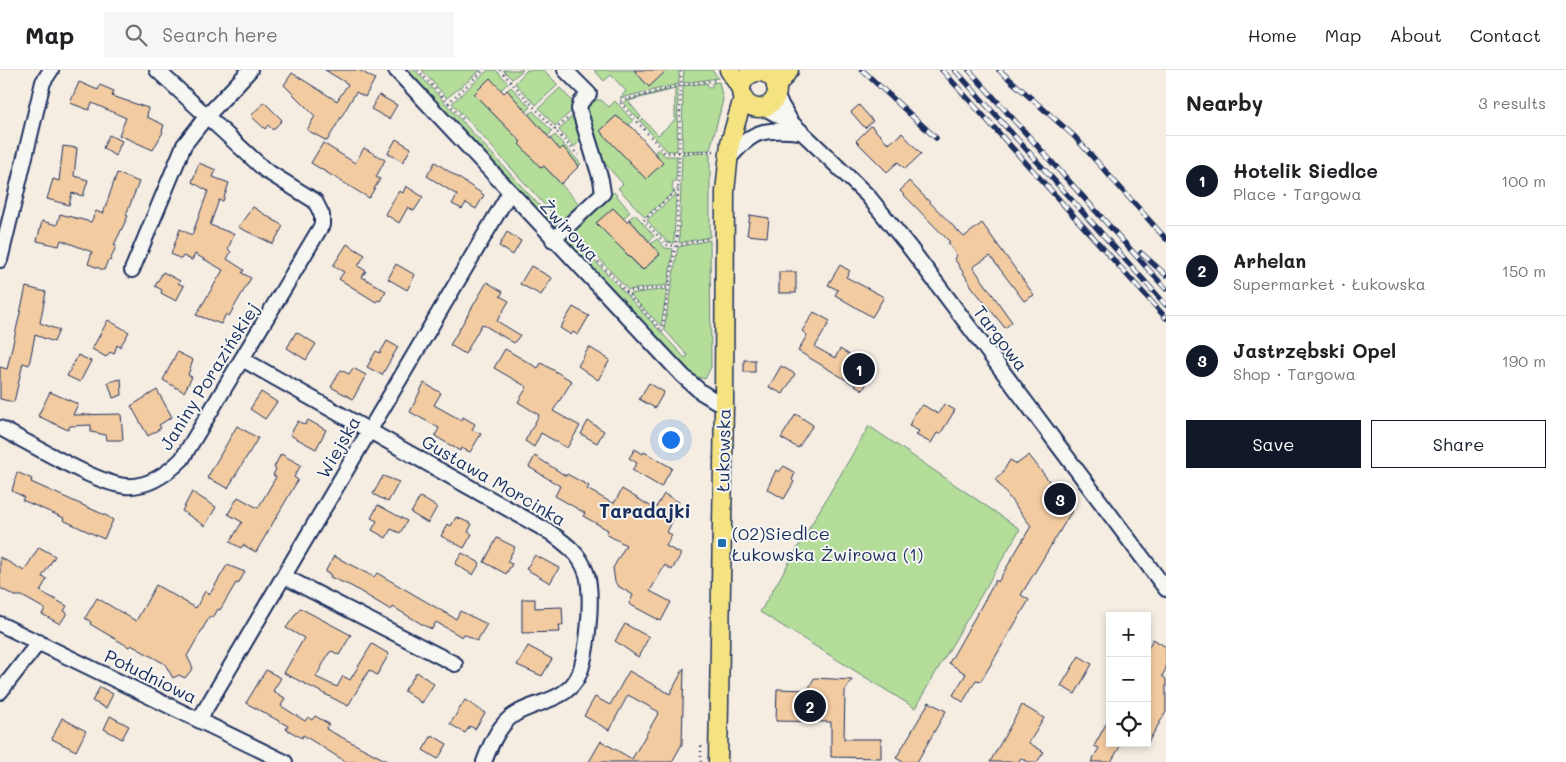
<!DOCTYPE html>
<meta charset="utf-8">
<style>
body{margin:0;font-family:Mali,sans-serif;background:#f6f6f6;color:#202124}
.controls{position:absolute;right:15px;bottom:15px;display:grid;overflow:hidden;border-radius:0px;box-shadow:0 2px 8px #0003}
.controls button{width:45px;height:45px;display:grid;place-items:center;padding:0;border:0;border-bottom:1px solid #e0e0e0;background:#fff;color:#202124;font:25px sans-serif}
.you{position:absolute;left:670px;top:369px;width:18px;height:18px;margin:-12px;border:4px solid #fff;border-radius:50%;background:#1a73e8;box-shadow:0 0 0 8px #1a73e833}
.badge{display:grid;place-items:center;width:32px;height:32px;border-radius:50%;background:#111827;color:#fff;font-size:16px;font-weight:700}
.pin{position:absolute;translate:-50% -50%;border:2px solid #fff;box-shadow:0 1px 5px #0006}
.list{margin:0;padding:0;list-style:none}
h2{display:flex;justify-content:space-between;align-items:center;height:65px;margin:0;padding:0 20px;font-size:21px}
h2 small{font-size:16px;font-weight:400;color:#757577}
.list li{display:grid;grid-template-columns:32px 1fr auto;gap:15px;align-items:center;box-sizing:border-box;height:90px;padding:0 20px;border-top:1px solid #e0e0e0}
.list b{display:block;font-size:19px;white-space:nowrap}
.list p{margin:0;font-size:16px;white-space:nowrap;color:#757577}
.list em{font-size:16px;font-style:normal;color:#757577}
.actions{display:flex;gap:10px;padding:15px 20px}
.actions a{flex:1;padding:11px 0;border:1px solid #111827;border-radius:0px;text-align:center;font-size:18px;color:#111827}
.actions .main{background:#111827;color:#fff}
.icon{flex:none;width:28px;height:28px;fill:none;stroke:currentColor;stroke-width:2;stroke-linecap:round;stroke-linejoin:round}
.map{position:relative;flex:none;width:1166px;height:692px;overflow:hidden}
header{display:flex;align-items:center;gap:30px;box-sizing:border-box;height:70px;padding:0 25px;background:#fff;border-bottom:1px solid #e0e0e0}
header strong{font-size:24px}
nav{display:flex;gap:28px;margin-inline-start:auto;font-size:18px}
.search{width:350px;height:45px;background:#f6f6f6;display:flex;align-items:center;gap:12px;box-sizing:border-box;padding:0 18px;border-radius:0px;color:#757577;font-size:19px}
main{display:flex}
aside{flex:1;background:#fff}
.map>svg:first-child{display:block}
</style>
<header>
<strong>Map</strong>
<div class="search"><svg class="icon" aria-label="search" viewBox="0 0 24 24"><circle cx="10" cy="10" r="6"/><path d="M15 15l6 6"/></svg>Search here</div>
<nav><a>Home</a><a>Map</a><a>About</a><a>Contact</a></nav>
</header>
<main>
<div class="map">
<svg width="1166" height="692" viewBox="0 0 1166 692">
<rect width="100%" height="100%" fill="#f5ede2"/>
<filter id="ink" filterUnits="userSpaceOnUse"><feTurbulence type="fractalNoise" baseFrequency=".02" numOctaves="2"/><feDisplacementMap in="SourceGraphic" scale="10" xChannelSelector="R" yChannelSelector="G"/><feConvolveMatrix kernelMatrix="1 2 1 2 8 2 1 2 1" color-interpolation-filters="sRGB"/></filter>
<g filter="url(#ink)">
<g fill="#b4dd9a" stroke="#68867c">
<polygon points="406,0 415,0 560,158 555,159"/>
<polygon points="422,0 481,0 447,28"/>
<polygon points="488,0 496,0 508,13 501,20 490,9 474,24 521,72 541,98 544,96 582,137 563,155 452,33"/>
<polygon points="503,0 523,0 512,9"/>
<polygon points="527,0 544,0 558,15 536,35 515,13"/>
<polygon points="594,0 634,0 649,17 665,0 679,0 679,14 620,28 626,21 611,5 604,11"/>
<polygon points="684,0 712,0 718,8 683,13"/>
<polygon points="719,12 723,30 710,80 682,81 683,16 707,13 708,17 712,17 712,13"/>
<polygon points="511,17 530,37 527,42 507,20"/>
<polygon points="678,17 677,81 667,81 640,51 643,49 658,65 675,50 675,19 628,31 641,47 639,49 623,33 625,31"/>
<polygon points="560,18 572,31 574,39 555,56 539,38"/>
<polygon points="596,30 601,30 609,37 615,31 633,51 628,56 616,46 600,61 646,108 663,93 655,82 659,79 665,86 677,86 676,111 673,111 672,120 675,121 645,147 618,118 623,114 600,88 585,40"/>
<polygon points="533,41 552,61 548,66 528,45"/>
<polygon points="576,42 583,68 574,77 559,60"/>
<polygon points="555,65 581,94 579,96 563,78 558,82 548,71"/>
<polygon points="710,83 710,167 679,173 682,84"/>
<polygon points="614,122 630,142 623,149 613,138 597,153 642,200 660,185 651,174 657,169 665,178 673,179 668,215 628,220 573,160"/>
<polygon points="676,124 674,173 667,172 647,150"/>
<polygon points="635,144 654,166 649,171 629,149"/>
<polygon points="569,163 685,288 688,286 664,259 678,177 710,170 711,297 705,309 698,307 696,309 565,170"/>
<polygon points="667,219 661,256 629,224"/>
<polygon points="869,356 1020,459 915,638 760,542"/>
</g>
<g fill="#f2cba1" stroke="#1b2f5e">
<polygon points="325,0 359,0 375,9 365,27 356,22 327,71 307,60 315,46 284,15 292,3 337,31 348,14"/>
<polygon points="634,0 667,0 649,17"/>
<polygon points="490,8 504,23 507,20 560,80 563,77 579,96 561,114 544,96 541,98 519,74 521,72 474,24"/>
<polygon points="79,12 98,20 100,15 114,21 112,26 148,38 147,47 164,55 162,61 163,62 153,80 119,65 126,48 92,33 89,40 70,33"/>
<polygon points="379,25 397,35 389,49 371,39"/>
<polygon points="264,32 282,50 273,60 268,55 265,59 251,46"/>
<polygon points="859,35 873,51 865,58 851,42"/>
<polygon points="616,46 633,58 663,93 646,109 600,61"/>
<polygon points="871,56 889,74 902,63 921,84 905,99 898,92 887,102 856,71"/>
<polygon points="109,65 122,71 115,86 103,78"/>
<polygon points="396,69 411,78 403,92 388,83"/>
<polygon points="323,73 355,93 364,78 385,90 376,107 380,109 369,128 311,93"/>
<polygon points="63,76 77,78 74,106 88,110 83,126 72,123 69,135 47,129 53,109 59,111"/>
<polygon points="435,92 484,125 476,139 466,133 462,139 452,134 457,125 427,106"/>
<polygon points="199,93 216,100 213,107 229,113 223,131 219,130 210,155 234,164 228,179 231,182 227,189 244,200 242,203 251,208 229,246 226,244 221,254 196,245 223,200 195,184 192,190 183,186 181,189 171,184 180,159 192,165 208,121 192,112"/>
<polygon points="117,103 139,112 126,145 128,146 114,175 116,176 110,191 108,190 104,200 88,194 92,182 61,170 59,176 37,171 42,151 57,155 60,144 91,152 96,141 103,144"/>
<polygon points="909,111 964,167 982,153 1034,225 1024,231 990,186 973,197 1012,252 1005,258 972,217 954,188 957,186 948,173 950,172 900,121"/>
<polygon points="406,116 423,127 414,141 408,137 399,153 385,144 399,121 403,123"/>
<polygon points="253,137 283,156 273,174 238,157"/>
<polygon points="613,138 627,152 629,149 660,184 643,200 596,153"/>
<polygon points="750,145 769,148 767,167 747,165"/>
<polygon points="507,162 521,171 513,185 499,176"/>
<polygon points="347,174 365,185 358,196 366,201 362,207 386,221 380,231 378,230 376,232 339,209 344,202 333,196"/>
<polygon points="396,194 415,205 407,220 388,209"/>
<polygon points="840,195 850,201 846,207 884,227 872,247 835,225 838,220 828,215"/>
<polygon points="531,196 552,208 541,225 520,214"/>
<polygon points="163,202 180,211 178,213 184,216 176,231 161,223 162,220 155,216"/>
<rect x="779" y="202" width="17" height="21"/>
<polygon points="487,212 503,222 500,226 509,231 497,251 520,265 514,273 482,254 465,284 450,275"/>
<polygon points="26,217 46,222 40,253 59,260 54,272 35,265 29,295 23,293 14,332 0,329 0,297 7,299"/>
<polygon points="573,237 589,246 578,265 573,262 571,265 560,258"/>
<polygon points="814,242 830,251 815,277 835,288 840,279 874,300 863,320 798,281 807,265 802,261"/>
<polygon points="108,250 129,262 120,277 117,275 114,284 110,282 106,287 92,279"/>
<polygon points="296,262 316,274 306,290 287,278"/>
<polygon points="387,271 398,277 382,305 367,297 376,281 380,283"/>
<polygon points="589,277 610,290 598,310 578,296"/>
<polygon points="505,279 538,298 541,293 572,311 553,341 580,356 567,378 541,363 534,377 525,371 539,345 518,332 527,317 494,298"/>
<polygon points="177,282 193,290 188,305 192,307 184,322 163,310"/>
<polygon points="78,285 91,291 80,312 67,306"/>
<rect x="744" y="290" width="11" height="12"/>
<polygon points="781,296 795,304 783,324 769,317"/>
<polygon points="353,298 366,305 353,329 331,317 341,300 349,304"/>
<polygon points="121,309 122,325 113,328 108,312"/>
<polygon points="424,313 441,323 434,335 461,350 463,347 475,354 472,360 481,364 470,382 461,378 460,381 435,366 439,358 410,342"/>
<polygon points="649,313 664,322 655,338 639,329"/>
<polygon points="157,320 172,347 159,355 161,358 148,366 131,336"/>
<polygon points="50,322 78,334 73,345 121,344 123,370 107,370 106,365 91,362 91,355 70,356 68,360 38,346"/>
<polygon points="261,322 277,332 265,349 250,339"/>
<polygon points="944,334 955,340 944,358 940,364 937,363 931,373 916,365 919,361 909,356 915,342 923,335 938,344"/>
<polygon points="796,344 813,355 798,378 781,368"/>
<polygon points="308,350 326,360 316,379 290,365 298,351 305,355"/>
<polygon points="588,351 604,361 597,373 581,364"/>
<polygon points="237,356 258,368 228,418 207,408"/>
<polygon points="635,379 643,384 644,382 672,398 661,417 632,400 637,393 629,388"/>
<polygon points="281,384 301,395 294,407 298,410 256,482 243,475 241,478 230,472 242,452 228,444 238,427 258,438 276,407 273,405 276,399 274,397"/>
<polygon points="1029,385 1072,441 1021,525 1029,530 981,611 976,610 963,632 953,625 966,604 949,593 996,510 998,512 1031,456 995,409 1001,405 1010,390 1017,394"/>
<polygon points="535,386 566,406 567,404 589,416 587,419 612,433 615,432 622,419 655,439 664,424 679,432 672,447 674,448 667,462 672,465 666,476 681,484 672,500 665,495 650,521 671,532 661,551 629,534 633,525 618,516 615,512 613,498 626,475 606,464 608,460 583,446 585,443 555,426 560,416 529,397"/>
<polygon points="784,396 795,403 792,410 794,412 784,429 767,419 776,400 779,402"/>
<polygon points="17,402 32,409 31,412 107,446 113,450 104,469 63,450 64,448 22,430 24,427 12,421"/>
<polygon points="383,406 399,412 388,432 373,424"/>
<polygon points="192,422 216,437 205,456 182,441"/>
<polygon points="420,427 437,437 428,453 411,443"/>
<polygon points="378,435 407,451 400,463 391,459 386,468 372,460 377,451 371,448"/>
<polygon points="456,447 472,454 468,462 472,464 464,478 441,466 447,454 451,456"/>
<polygon points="497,468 515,477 507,492 512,494 506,504 484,492"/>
<polygon points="39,477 55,486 42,507 47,509 40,521 67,536 64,541 67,543 60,554 42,544 45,539 22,526 15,526 0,518 0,487 24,501"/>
<polygon points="462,483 480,493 473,505 455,494"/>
<polygon points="535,485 559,498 550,513 526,499"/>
<polygon points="334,486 374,507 377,503 456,549 460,541 487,554 477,571 464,564 462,567 436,552 432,559 425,556 393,537 391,540 351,516 330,507 331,505 325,502"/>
<polygon points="227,495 245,502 238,514 236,513 220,540 218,539 213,548 210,546 187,586 193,598 185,608 179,605 173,608 165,594 131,575 129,577 90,554 91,552 85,548 97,528 136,551 156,515 196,538 205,521 210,524"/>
<polygon points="522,529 535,529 535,538 562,537 563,555 559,555 560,562 522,563"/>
<polygon points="300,538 351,565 339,585 332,581 329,583 316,607 337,617 343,606 350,610 372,574 389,584 377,605 369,600 348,636 284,603 304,568 286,558"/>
<polygon points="625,554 649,567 638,587 615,571"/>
<polygon points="1153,569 1166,577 1166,599 1162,606 1166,609 1166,642 1147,674 1147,580"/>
<polygon points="528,576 552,589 542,606 517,595"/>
<polygon points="1079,586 1092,594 1075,624 1061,616"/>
<polygon points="684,598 682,674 672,692 589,692 601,671 632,689 659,642 628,625 609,660 584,646 595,627 610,635 629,601 670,624"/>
<polygon points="266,600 281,608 273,621 285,628 281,636 305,651 308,647 312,650 315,646 329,654 326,659 389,692 346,692 303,665 302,668 286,659 288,656 246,633"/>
<polygon points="417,602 434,614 422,633 404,621"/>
<polygon points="814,608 852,610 845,621 844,669 881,669 881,688 831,687 831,652 776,651 777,619 808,620"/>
<polygon points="100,617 113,624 106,638 92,631"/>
<polygon points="465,630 485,643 475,659 470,656 465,663 450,654"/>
<polygon points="929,632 946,641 917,692 903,692 896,688"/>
<polygon points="1022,635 1044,648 1029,673 1044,682 1037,692 1028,692 1021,688 1018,692 990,692"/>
<polygon points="110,646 129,656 122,669 104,659"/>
<polygon points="1110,647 1110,673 1122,673 1111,692 1091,692 1099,678 1094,676"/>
<polygon points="62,648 86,661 76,681 52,669"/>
<polygon points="432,665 447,674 438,689 423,680"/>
</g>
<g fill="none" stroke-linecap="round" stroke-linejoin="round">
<defs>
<g id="minor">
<polyline points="396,0 683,306 701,322 724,336"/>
<polyline points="776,26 790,50"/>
<polyline points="763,37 792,53 809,69 868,126 910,178 1166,519"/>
<path d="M728,90C752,60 763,58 801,62"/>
<polyline points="553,170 603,123 601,110 579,39 581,32 589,24 565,0"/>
<polyline points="0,190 43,12 51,0"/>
<polyline points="132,200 184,75 206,47 250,0"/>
<path d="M242,289L551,463C566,474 580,484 586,502C594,521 588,592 576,610C560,636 521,631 503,655C494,666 489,679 484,692"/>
<path d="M0,358C30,373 95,413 125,416C148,418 167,404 182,389L322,155V145L315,131L265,100L157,0"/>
<polyline points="285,507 455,594"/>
<polyline points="0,554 285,692"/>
<polyline points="0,622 39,572"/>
<polyline points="199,650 510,122"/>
</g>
<g id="major">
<polyline points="729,0 741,19"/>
<circle cx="759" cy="20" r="18"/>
<polyline points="776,17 789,0"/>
<polyline points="718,692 724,336 725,122 730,73 743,28"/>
</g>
</defs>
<use href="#minor" stroke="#1b2f5e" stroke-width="18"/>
<use href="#major" stroke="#1b2f5e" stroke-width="21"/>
<g stroke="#1b2f5e" stroke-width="2.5" stroke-dasharray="1 4" stroke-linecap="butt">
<polyline points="418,0 464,50"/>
<polyline points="500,0 578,85"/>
<polyline points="448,33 484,0"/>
<polyline points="555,60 568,48"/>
<polyline points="714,81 665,83 619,31 682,15 718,10"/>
<polyline points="678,119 644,150 666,175 676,176 709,168"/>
<polyline points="575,166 662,261"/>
<polyline points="626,222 669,217"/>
<polyline points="662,261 677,166 681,0"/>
<polyline points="701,692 701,676"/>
</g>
<use href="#minor" stroke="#f6f6f2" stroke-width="14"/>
<use href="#major" stroke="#f5e382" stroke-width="18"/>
<defs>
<g id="rail">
<polyline points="862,0 936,68"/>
<polyline points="942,0 1166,248"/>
<polyline points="955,0 1166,235"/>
<polyline points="969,0 1166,219"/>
<polyline points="999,0 1074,66 1166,169"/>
<polyline points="1141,183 1166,205"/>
</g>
</defs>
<use href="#rail" stroke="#1b2f5e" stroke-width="5.5"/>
<use href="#rail" stroke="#f6f6f2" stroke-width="4" stroke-dasharray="11" stroke-linecap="butt"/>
</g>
</g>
<rect fill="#1f6fb2" stroke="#f6f6f2" stroke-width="2" x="717" y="468" width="10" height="10" rx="2.5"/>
<g text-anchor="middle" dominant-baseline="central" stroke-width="4" stroke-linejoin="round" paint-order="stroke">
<g font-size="18" fill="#1b2f5e" stroke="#f6f6f2">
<text transform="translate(570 160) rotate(47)">Żwirowa</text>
<text transform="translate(1001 268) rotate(53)">Targowa</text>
<text transform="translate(209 306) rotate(-58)">Janiny Porazińskiej</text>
<text transform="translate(338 377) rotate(-60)">Wiejska</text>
<text transform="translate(723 380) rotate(-89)">Łukowska</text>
<text transform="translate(494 410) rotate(30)">Gustawa Morcinka</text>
<text transform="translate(151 606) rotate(26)">Południowa</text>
</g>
<g font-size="18" fill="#1b2f5e" stroke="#f6f6f2" text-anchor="start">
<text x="732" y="463">(02)Siedlce<tspan x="732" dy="21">Łukowska Żwirowa (1)</tspan></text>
</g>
<g font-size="19" font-weight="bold" fill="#1b2f5e" stroke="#f6f6f2">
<text x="645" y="440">Taradajki</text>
</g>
</g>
</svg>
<div class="controls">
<button>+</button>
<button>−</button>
<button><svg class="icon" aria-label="locate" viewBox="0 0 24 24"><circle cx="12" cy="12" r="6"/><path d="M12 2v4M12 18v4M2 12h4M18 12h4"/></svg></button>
</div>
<div class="you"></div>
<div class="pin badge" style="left:859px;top:299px">1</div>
<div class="pin badge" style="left:810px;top:636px">2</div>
<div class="pin badge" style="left:1060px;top:429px">3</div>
</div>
<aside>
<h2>Nearby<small>3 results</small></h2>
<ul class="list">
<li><span class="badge">1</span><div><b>Hotelik Siedlce</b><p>Place · Targowa</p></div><em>100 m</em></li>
<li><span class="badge">2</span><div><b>Arhelan</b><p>Supermarket · Łukowska</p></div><em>150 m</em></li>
<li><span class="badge">3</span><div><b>Jastrzębski Opel</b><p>Shop · Targowa</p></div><em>190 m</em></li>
</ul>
<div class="actions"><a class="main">Save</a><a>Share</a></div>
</aside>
</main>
